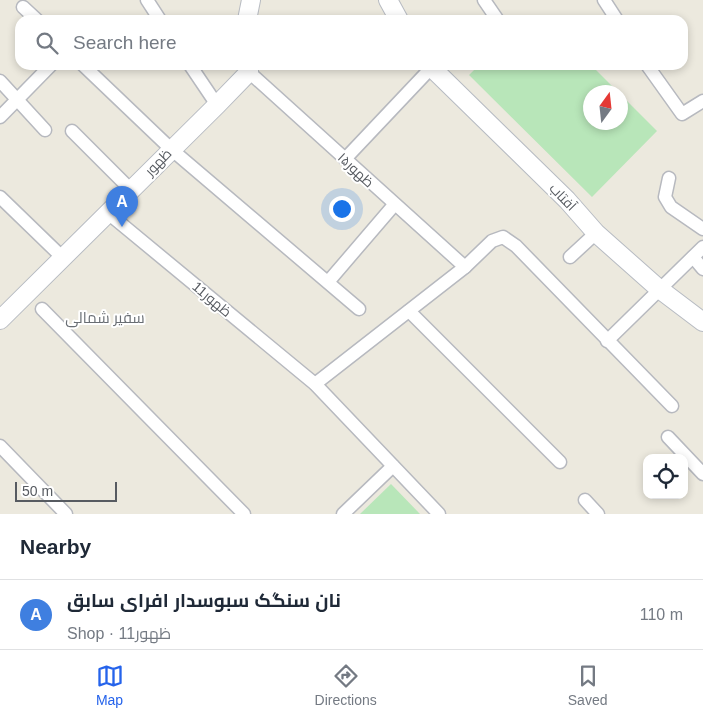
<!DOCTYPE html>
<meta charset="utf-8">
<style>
body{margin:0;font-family:Helvetica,Cairo,sans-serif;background:#f2f2f3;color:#1f2937}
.controls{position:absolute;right:15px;bottom:15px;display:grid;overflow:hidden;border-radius:10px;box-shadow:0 2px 8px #0003}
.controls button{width:45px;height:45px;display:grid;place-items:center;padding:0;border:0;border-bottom:1px solid #e0e1e3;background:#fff;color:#1f2937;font:25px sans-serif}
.compass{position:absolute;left:583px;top:85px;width:45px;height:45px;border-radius:50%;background:#fff;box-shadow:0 2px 8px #0003;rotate:15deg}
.scale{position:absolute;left:15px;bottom:12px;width:102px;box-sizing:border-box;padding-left:5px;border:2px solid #575b61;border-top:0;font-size:14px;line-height:18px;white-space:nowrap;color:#575b61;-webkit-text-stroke:4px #fff;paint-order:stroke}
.you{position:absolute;left:341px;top:208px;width:18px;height:18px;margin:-12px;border:4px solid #fff;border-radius:50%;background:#1a73e8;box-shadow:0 0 0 8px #1a73e833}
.badge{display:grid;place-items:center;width:32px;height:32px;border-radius:50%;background:#2563eb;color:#fff;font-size:16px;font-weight:700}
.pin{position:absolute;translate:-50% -41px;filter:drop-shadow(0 1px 2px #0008)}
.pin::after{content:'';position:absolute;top:26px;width:18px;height:15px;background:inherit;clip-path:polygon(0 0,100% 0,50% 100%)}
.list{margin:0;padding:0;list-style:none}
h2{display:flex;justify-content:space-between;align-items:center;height:65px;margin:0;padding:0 20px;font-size:21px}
h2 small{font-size:16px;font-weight:400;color:#747a83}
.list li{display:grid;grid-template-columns:32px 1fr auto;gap:15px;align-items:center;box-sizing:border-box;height:70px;padding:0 20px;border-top:1px solid #e0e1e3}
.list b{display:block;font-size:19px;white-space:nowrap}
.list p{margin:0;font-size:16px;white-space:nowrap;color:#747a83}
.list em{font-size:16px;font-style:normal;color:#747a83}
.icon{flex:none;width:28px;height:28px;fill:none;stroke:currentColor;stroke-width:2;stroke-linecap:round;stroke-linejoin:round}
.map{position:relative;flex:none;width:703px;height:514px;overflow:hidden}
.search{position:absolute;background:#fff;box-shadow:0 2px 8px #0003;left:15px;right:15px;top:15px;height:55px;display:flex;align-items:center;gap:12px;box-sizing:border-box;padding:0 18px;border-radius:15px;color:#747a83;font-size:19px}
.sheet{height:135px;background:#fff}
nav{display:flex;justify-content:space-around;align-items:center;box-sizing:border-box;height:70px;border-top:1px solid #e0e1e3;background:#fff;font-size:14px;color:#747a83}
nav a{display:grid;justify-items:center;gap:2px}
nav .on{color:#2563eb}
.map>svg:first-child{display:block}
</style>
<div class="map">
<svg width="703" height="514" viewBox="0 0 703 514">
<rect width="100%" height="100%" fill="#ece9de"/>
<g fill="#b8e6b9">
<polygon points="479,65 591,65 618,92 590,92 590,122 620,122 621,95 657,131 592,197 469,75"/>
<polygon points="391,484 420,514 360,514"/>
</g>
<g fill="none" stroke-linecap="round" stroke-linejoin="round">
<defs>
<g id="street">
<polyline points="147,0 160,20"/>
<polyline points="484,0 497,19"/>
<polyline points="604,0 617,20"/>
<polyline points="23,7 37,20"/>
<polyline points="83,65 171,149 359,309"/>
<polyline points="190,65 217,105"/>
<polyline points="647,65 682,114 703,101"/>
<polyline points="249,72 465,267"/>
<polyline points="0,81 45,130"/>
<polyline points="0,117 51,65"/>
<polyline points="72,131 131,190"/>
<polyline points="345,159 431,68"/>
<polyline points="669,178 665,197 671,207 703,229"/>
<polyline points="0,197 62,257"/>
<polyline points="108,213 315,384 439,514"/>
<polyline points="570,257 596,233"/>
<polyline points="693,257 703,269"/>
<polyline points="328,282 394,205"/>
<polyline points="42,309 244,514"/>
<polyline points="409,311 560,462"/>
<polyline points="607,341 703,247"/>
<polyline points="315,384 465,267 492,241 503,237 516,246 672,406"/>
<polyline points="668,437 703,474"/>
<polyline points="0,446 66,514"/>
<polyline points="585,500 598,514"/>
<polyline points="343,514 393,466"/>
</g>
<g id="secondary">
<polyline points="388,0 399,20"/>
<polyline points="247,20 251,0"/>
<polyline points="429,65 567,200 596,233 658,288 703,322"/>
<polyline points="0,320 217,105 249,72 249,65"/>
</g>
</defs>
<use href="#street" stroke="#b7b9bf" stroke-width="15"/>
<use href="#secondary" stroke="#b7bbc2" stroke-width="20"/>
<use href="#street" stroke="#fff" stroke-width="12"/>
<use href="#secondary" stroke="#fff" stroke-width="18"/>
</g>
<g text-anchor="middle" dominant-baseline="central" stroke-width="4" stroke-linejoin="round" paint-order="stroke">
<g font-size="14" fill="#575b61" stroke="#fff">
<text transform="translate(158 162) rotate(-46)">ظهور</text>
<text transform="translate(356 170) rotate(43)">ظهور۱۵</text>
<text transform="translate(563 197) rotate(46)">آفتاب</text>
<text transform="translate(212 299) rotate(40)">11ظهور</text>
</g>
<g font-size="15" fill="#686d73" stroke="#fff">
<text x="105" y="317">سفیر شمالی</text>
</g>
</g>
</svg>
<div class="controls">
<button><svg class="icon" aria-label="locate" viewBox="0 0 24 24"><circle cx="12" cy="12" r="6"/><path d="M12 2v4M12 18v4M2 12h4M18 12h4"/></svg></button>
</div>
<svg class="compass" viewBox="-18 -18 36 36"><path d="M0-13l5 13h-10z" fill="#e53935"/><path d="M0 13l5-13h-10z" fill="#747a83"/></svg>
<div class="scale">50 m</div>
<div class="you"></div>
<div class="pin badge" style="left:122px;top:227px;background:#3f7fe0">A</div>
<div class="search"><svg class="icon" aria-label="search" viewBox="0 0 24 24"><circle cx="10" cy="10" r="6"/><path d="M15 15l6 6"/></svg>Search here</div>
</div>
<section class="sheet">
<h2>Nearby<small></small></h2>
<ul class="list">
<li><span class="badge" style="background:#3f7fe0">A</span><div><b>نان سنگک سبوسدار افرای سابق</b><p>Shop · 11ظهور</p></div><em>110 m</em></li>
</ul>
</section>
<nav>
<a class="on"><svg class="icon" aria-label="map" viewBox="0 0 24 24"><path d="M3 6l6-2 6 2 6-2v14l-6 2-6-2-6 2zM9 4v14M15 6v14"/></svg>Map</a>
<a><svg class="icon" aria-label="directions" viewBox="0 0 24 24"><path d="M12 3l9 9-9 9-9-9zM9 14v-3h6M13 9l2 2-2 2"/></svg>Directions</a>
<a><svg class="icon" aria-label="saved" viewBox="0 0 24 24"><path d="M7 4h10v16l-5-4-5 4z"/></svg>Saved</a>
</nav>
